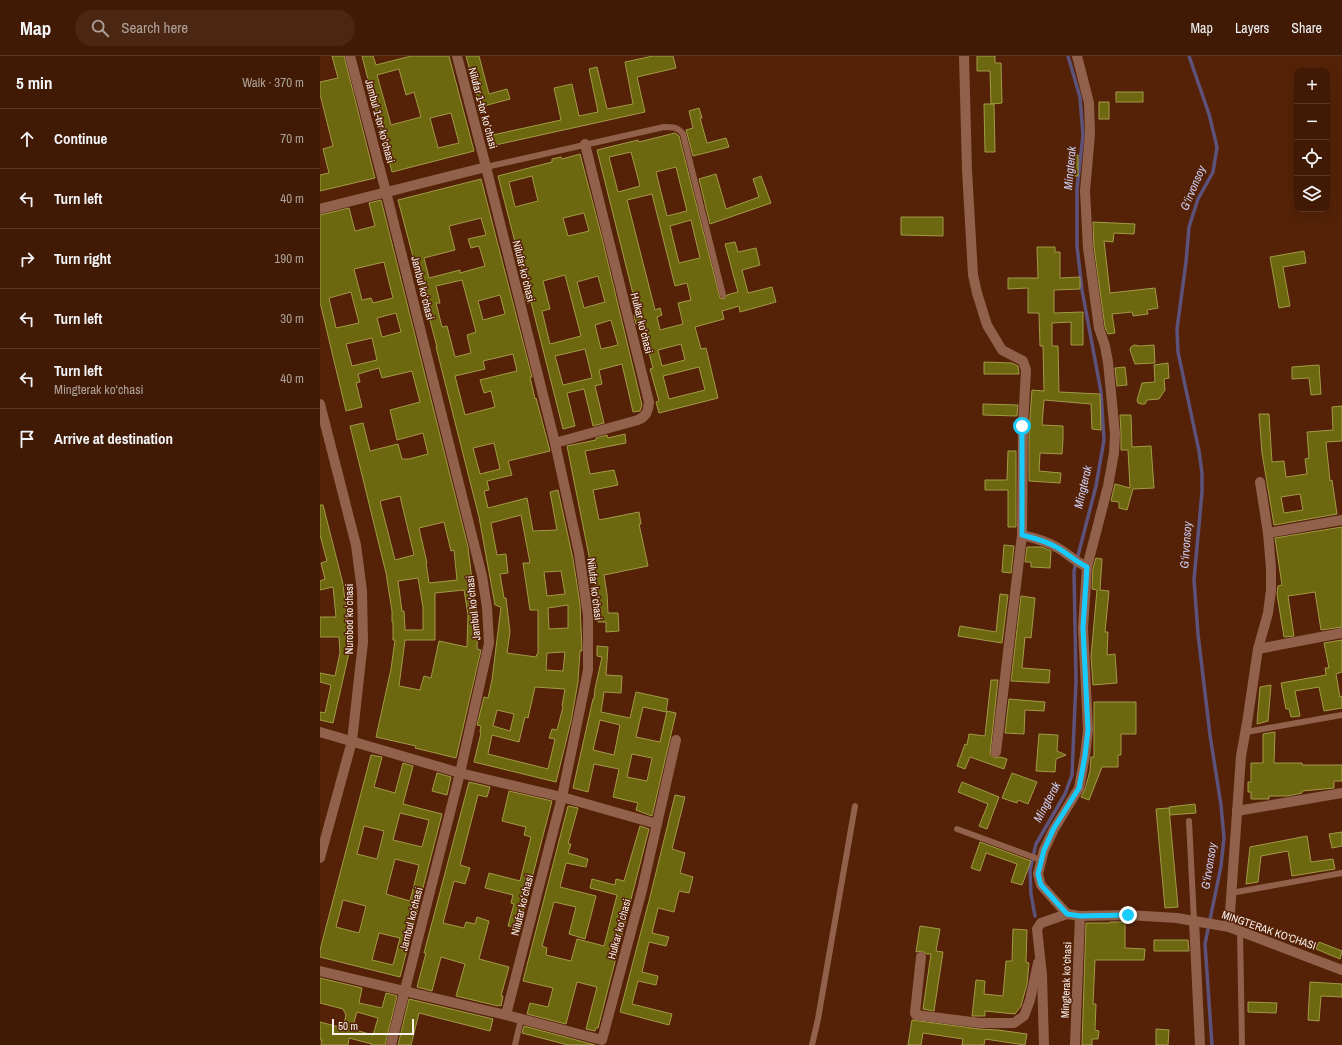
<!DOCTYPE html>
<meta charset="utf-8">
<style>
body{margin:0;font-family:"Archivo Narrow",sans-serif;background:#4b2713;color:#f1f3f6}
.controls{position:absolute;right:12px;top:12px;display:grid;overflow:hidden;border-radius:8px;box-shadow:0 4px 16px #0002}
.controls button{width:36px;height:36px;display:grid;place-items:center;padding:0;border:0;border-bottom:1px solid #593827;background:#401a05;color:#f1f3f6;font:20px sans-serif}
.scale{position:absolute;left:12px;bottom:10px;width:82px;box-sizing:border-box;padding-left:4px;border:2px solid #faf1ed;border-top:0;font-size:11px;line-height:14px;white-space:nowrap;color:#faf1ed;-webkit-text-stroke:3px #552207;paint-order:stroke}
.stop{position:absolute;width:12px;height:12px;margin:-9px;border:3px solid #19cafc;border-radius:50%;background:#fff}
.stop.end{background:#19cafc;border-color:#fff;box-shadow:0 1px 4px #0008}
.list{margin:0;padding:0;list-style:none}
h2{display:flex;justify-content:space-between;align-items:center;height:52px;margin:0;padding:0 16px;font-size:17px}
h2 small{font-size:13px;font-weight:400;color:#aea19a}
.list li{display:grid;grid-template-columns:26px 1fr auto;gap:12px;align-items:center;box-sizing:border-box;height:60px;padding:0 16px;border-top:1px solid #593827}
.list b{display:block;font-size:15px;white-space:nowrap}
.list p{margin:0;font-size:13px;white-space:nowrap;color:#aea19a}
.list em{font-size:13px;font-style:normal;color:#aea19a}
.icon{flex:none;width:22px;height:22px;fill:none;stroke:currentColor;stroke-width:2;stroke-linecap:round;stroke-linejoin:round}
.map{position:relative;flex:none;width:1022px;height:989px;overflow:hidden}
header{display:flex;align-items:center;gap:24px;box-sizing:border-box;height:56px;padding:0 20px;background:#401a05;border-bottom:1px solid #593827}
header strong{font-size:19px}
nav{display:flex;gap:22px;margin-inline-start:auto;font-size:14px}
.search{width:280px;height:36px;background:#4b2713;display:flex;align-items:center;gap:10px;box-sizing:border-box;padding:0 14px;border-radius:22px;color:#aea19a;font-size:15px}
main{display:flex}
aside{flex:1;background:#401a05}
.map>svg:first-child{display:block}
</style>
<header>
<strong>Map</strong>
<div class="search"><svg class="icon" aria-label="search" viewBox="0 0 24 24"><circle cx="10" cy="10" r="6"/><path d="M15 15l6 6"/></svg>Search here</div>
<nav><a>Map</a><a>Layers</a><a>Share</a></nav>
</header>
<main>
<aside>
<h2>5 min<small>Walk · 370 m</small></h2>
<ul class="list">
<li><svg class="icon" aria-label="ahead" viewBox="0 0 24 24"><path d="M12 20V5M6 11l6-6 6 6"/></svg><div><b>Continue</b></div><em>70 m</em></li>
<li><svg class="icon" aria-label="left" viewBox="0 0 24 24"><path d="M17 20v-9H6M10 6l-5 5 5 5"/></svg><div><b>Turn left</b></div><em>40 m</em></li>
<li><svg class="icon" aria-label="right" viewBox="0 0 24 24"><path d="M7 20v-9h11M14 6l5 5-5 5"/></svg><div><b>Turn right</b></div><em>190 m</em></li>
<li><svg class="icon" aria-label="left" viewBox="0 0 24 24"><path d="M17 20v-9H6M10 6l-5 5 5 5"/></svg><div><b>Turn left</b></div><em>30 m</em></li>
<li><svg class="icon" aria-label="left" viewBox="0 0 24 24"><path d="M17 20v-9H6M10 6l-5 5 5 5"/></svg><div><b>Turn left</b><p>Mingterak ko‘chasi</p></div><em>40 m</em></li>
<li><svg class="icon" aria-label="arrive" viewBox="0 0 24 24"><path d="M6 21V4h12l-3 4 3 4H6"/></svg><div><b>Arrive at destination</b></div></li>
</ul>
</aside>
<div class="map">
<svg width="1022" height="989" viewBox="0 0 1022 989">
<rect width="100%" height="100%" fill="#552207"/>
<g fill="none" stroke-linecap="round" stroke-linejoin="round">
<g stroke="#5d527a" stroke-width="3.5">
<polyline points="869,0 889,58 897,91 893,116 878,143 869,171 866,206 857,273 858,296 879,395 882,417 882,436 874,524 878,578 890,679 901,749 904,782 901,810 885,888 892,989"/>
<polyline points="715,860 711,838 710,814 716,788 745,738 752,719 756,625 754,515 776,430 784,384 781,336 762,234 757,190 757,132 763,79 760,41 748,0"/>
</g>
</g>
<g fill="#6d6710" stroke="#a19a48" fill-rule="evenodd">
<polygon points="12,0 24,0 55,122 0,135 0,119 9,117 3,93 13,90 0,38 0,26 18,22"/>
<path d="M42,0H53L56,9L91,0H129L154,95L72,116ZM79,13L86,39L94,36L101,61L71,69L57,19ZM131,57L139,87L118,92L110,62Z"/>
<polygon points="146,0 159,0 169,38 187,33 190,43 160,51"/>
<polygon points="333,0 353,0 356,12 317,21 325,56 171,90 168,80 241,64 234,32 252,28 259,60 278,56 269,13 277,11 287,53 313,48 305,6"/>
<polygon points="657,0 675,0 675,7 681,7 682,47 671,48 670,15 657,15"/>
<rect x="796" y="36" width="27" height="10"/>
<rect x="779" y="46" width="10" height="17"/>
<polygon points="664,48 674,48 675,96 665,96"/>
<polygon points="379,52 382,62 380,62 387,87 406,82 409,91 373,100 366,74 373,72 369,55"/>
<path d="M355,77L359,80L400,242L404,243L407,239L418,236L405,188L415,186L418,196L436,192L440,209L422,214L428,237L452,231L456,246L420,256L419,250L402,255L404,263L375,271L381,293L386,292L398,342L339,357L336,346L339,345L330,313L333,312L328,293L326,294L323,284L326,283L321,266L316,268L314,259L318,258L277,94L318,84L319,86ZM311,96L320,130L298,136L289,101ZM356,111L367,155L347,160L336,116ZM332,138L355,230L367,227L371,244L358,247L363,268L340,274L337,261L342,259L340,252L335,254L307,144ZM371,164L380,202L359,207L350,170ZM361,288L365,304L342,310L338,294ZM379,311L385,334L349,343L343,320Z"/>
<path d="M260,98L282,182L322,349L320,355L313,356L302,308L279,314L282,328L275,330L284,367L273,370L264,333L247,337L255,370L243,373L211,246L207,247L204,238L208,237L178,120L232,106V103L241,101L242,103ZM212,120L218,145L195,151L189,126ZM264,157L269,175L248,180L243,162ZM245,219L261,280L230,288L222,255L230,253L223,225ZM278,220L285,246L264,252L257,226ZM291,264L298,289L281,293L275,269ZM265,293L272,322L243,329L235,300Z"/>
<rect x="748" y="99" width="10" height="21"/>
<polygon points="396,118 406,153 439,141 433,123 441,120 451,147 390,168 379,123"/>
<path d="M161,123L194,251L212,321H210L215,343L216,342L230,395L188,405L192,419L167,425L169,434L164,435L168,452L207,442L213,475L237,474L230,436L238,434L253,503L260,548L262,595H260L258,626L251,665L236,726L154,706L161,677L160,676L161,670L157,669L164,641L168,642L172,624L181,551L175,549L159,461L116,291H117L78,144ZM161,162L166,179L148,183L151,192L159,190L165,210L140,217V214L109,222L104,202L135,194L129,170ZM142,224L156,276L147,279L151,297L135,301L127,270L122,271L116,247H120L116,230ZM180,239L185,258L163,264L158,245ZM193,298L197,315L160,324L164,337L171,335L175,351L145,359L135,320L165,313L163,305ZM174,387L180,413L160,418L153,392ZM201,459L210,507H203L210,554H218V598H217L216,601L187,597L190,576L186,542H184L180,518L188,517L186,498L177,499L171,467ZM241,515L245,538L227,540L224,516ZM248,549V572L229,573L228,552ZM245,596L243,615L226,614L227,597ZM215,631L245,633L242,650L243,651L237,674L232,673L229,682L235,683L228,713L168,698L172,679L199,686L205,661L208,662ZM177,654L194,658L190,675L173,670Z"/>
<path d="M61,144L148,491L153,533L158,564L157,593L161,594L136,702L95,692L96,690L56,681L71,613L75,584H73V566H72V555L66,517L30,370L43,367L50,395L78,388L82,403H89L108,398L103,377L77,384L70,354L100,346L92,315L62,322L59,312L38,318L40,326L36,327L42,351L26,355L0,246V159L29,152L35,175L55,170L49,147ZM64,206L73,242L53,247L51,242L42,244L34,213ZM31,236L39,267L16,272L9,242ZM76,257L81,276L62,281L57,262ZM52,282L57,304L32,310L26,288ZM80,440L94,499L75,504L60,445ZM124,466L131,495L134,494L137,524L109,527L106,507H107L99,472ZM98,522L103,551V574H85L84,555H82L78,525ZM144,534L148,559L147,591L119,585L111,622L104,620L100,634L79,630L85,584H115V537Z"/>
<polygon points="581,161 623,161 623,180 581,179"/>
<polygon points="773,166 815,168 814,178 794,177 793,186 784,185 790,237 835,232 838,252 827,254 828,258 813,260 812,256 792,258 795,277 788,278 785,271 774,191"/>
<polygon points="717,191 735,191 735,196 740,196 740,222 760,221 760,233 734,234 734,257 763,256 763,289 751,289 751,266 732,267 732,290 738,290 739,336 780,338 781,374 772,373 771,348 724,344 722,369 743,370 743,383 742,398 720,397 719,415 741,417 740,427 709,425 709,375 712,334 724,335 723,290 720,290 719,257 708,257 708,232 688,233 688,222 718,222"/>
<polygon points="984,195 986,207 963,211 970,250 959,252 950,201"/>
<polygon points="814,289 820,290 834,289 835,307 815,308 810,294 811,291"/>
<polygon points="664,306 692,307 698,310 699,318 664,318"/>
<polygon points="848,307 849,322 844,323 845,334 839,343 827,344 825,348 821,348 818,347 817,344 822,327 835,326 834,309"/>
<polygon points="999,309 1001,338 991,339 989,322 972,323 972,311"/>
<polygon points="805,311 807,329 797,330 795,312"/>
<polygon points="663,348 698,349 697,360 663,359"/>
<path d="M1022,350V385L1006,386L1010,425L1012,424L1017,458L954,469L942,397L939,358H949L952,406L964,405L966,421L987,418L985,403L989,402L987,376L1013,374L1012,351ZM980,438L983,454L964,457L961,441Z"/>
<polygon points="800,359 811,359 812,391 831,390 834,432 813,433 807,454 799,452 799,446 791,445 795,428 810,432 808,394 801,394 801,377"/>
<polygon points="305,378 306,387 265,395 270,418 294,414 298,429 273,434 279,464 319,456 321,468 319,468 328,510 284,519 287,538 288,557 298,557 299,575 286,576 286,566 278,566 277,540 247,390 276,384 276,382 287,379 288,382"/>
<polygon points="688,395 696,395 696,471 688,471 688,434 665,434 665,424 687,424"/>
<polygon points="0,449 3,449 23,528 28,571 29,597 13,667 0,664 0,656 5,657 11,629 0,626 0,617 15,620 20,597 19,581 0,581 0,561 16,561 13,531 0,534 0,525 5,523 1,507 7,505 0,479"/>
<polygon points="1022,471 1022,571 1001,574 995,536 968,540 974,580 964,581 957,538 958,530 962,529 955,482"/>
<polygon points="684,489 694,490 691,517 682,516"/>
<polygon points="707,491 722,491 731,495 730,512 711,511 711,506 705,506"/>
<polygon points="776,502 782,503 780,534 789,535 785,576 788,576 787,599 795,598 797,627 773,629 771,600 777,534 772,533 773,512"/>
<polygon points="680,538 688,539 682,587 638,580 640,570 676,576"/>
<polygon points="701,540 715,542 711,582 705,581 702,612 730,614 729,627 691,625"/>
<polygon points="1022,584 1022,616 1016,618 1020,641 1022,640 1022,652 1004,655 999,631 975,635 980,660 971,661 969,653 966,653 961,627 1006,619 1005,612 1009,612 1004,587"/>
<path d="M277,590L288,591L286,619L302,620L301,637L284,636L281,656L310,662L316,636L348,643L346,656L323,651L316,681L340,686L347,655L356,657L332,760L316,754L318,747L293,741L299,713L274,708L268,736L253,732L273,643H274L275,633L282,601L277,600ZM280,664L300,669L294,699L273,694ZM312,698L332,702L327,725L307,721Z"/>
<polygon points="671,624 678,624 670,698 675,702 680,701 687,703 684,713 650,701 645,713 637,710 645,688 647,689 649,678 665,680"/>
<polygon points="951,629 948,665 937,668 940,631"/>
<polygon points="689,643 725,646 724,655 705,654 704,678 685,677"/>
<polygon points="774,646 816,646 816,678 801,678 801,699 798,699 798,711 782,711 769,744 761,741 765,733 770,715 771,701 774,701"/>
<polygon points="955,676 954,707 982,707 982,709 1022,709 1022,725 1014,725 1014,732 982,735 982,737 968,740 949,740 949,743 931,743 931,736 928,736 928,726 931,726 931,707 943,707 943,678"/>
<polygon points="719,678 738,679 737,695 746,699 736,703 735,716 716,715"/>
<path d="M51,699L62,701L54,731L75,737L83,707L93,710L83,748L122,758L80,921L0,901V894ZM80,757L109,764L102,791L73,784ZM44,770L64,775L57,803L37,798ZM75,803L99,809L90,845L66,838ZM23,844L46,850L39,877L16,871ZM59,877L80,882L73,909L52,904Z"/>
<polygon points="117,717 131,721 127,739 112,735"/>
<polygon points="692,717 717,726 708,748 698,744 697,747 682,742"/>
<polygon points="149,726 170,731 167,741 158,739 140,809 150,812 145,828 134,825 123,867 144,872 146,866 155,868 157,861 169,865 159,903 189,911 181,940 183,940 181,950 178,949 178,950 136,940 145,908 121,901 112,935 97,931 106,897 104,897"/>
<polygon points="642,726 679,741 667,773 659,770 668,748 638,736"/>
<polygon points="189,735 232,745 199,872 188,870 194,848 191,847 193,839 165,832 169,817 200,825 211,781 204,779 206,771 182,765"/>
<polygon points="355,739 365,741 352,793 365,797 360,817 373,821 369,837 359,835 354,856 338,852 332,877 349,881 346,890 329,886 322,916 338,920 336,929 318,925 312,948 352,958 349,969 300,956 330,841"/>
<polygon points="875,748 876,757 850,759 849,751"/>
<polygon points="248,750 258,752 248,788 251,788 248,797 268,803 266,811 246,807 240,831 276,840 265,883 249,878 256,851 234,846 222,890 227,892 226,899 251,905 257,883 284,890 297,839 270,832 272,823 295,829 296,823 304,825 320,770 329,773 278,972 276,972 275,975 266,973 277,931 257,926 246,968 207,958 210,947 228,951 233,932 203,925"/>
<polygon points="849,752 858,851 845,852 836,753"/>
<polygon points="1022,776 1022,790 1012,792 1009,778"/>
<polygon points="987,780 991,806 1013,803 1015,813 972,820 968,795 941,800 938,826 926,828 930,791"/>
<polygon points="660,786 711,805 702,829 691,826 697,808 666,797 660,815 651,812"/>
<polygon points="790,866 805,866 805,892 825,893 824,904 775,904 773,948 776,948 775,974 779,975 778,983 772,983 772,989 762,989 766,867 790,867"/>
<polygon points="600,870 620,873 616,895 623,896 614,955 603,953 611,898 606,898 602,895 596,896"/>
<polygon points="693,873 707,874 706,906 709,907 707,928 701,950 695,958 665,955 665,960 652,960 656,924 665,925 664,938 683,940 686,905 692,905"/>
<polygon points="834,884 868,884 869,895 834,895"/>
<polygon points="999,886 1022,895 1020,903 996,893"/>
<path d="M0,922L42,932L39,947L62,952L66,937L77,940L65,989H51L52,988L29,982L28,989H1L2,984H0V966L23,972L26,959L23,953L0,947ZM37,956L58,962L53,979L32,973Z"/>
<polygon points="990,926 1022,928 1022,941 1001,940 999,965 988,964"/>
<polygon points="89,943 173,963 170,975 99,957 91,989 78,989"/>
<polygon points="928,946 957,947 956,957 928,956"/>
<polygon points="592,964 659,973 678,974 707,978 705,989 665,983 664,989 642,989 643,983 603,977 601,989 588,989"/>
<polygon points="204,970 275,989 248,989 202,977"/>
<polygon points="836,973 849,974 848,989 836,989"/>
</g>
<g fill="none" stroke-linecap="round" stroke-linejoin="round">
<g stroke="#92614b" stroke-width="6">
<path d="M166,111L344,71C353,71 358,71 363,78L403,239"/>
<polyline points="926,676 1022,659"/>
<polyline points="869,765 874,865"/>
<polyline points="637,773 721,804"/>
<polyline points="911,837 1022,817"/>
<polyline points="920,875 922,989"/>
<polyline points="195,989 201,963"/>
<polyline points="492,989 498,963 535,750"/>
</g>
<g stroke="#92614b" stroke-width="10">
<polyline points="30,0 66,136 162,520 167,551 169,587 140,717 71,989"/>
<polyline points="137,0 166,111 235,387 259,497 268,560 268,614 242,741 186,959"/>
<polyline points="644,0 647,114 653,219 657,237 667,269 682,294 703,305 706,314 703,370 702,479 676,696"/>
<polyline points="0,153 166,111"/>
<polyline points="0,348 36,489 42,535 43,586 32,685 0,802"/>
<path d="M235,387L318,364C327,360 328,355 329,346L265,88"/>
<polyline points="940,426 948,477"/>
<path d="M702,479C714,482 727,485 738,492C748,498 755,505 767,511"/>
<polyline points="938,593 1022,577"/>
<polyline points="0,676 140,717 242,741 337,768"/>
<polyline points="917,755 1022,737"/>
<polyline points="747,858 721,829 718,818 724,794 734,773 759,732 765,700 768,674 763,572 767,511 788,430 794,397 795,378 788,306 785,290 779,272 768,192 765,135 770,78 769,47 757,0"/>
<polyline points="874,865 880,989"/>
<polyline points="909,871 921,700 927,667 938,593 948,557 951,534 951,512 948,477 1022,464"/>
<polyline points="601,901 595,957 596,959 660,967 694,967 704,960 710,944 718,907"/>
<polyline points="0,915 186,959 282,984 322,834 356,684"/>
<polyline points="724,989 722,919 717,873 721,867 747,858 760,860 808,859 857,862 909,871 1022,914"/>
<polyline points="755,989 760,860"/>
</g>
</g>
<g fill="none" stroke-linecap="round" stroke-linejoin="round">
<path stroke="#19cafc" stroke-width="5" d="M702,370V479C714,482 727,485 738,492C748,498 756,506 767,511L763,572L768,674L765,700L759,732L734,772L724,794L718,818L721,829L747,858L760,860L808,859"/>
</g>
<g text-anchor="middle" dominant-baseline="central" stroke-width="3" stroke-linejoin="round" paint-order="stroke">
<g font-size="11" fill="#faf1ed" stroke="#552207">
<text transform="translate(163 52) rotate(75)">Nilufar 1-tor koʻchasi</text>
<text transform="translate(60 65) rotate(75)">Jambul 1-tor koʻchasi</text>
<text transform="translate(204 215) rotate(76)">Nilufar koʻchasi</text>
<text transform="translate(103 232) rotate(76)">Jambul koʻchasi</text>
<text transform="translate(322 267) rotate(76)">Hulkar koʻchasi</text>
<text transform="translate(275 533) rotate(83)">Nilufar koʻchasi</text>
<text transform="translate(153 552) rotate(-96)">Jambul koʻchasi</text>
<text transform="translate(29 563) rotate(-90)">Nurobod koʻchasi</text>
<text transform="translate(202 849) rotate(-76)">Nilufar koʻchasi</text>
<text transform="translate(91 863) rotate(-76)">Jambul koʻchasi</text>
<text transform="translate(299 873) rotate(-75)">Hulkar koʻchasi</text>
<text transform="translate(949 874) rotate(19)">MINGTERAK KO‘CHASI</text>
<text transform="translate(746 924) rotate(-88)">Mingterak koʻchasi</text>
</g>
<g font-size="12" font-style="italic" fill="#cdcef4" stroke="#552207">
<text transform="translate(750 112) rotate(-85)">Mingterak</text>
<text transform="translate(873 132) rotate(-67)">G‘irvonsoy</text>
<text transform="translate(763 431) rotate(-77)">Mingterak</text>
<text transform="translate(866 489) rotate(-86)">G‘irvonsoy</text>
<text transform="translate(727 746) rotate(-62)">Mingterak</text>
<text transform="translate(889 810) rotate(-81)">G‘irvonsoy</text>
</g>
</g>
</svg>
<div class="controls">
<button>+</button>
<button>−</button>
<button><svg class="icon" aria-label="locate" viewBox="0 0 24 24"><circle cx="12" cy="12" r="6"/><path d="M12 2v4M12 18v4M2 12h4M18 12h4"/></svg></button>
<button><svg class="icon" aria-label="layers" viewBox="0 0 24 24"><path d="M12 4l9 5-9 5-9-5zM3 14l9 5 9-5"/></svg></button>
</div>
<div class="scale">50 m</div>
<div class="stop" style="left:702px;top:370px"></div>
<div class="stop end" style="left:808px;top:859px"></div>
</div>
</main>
